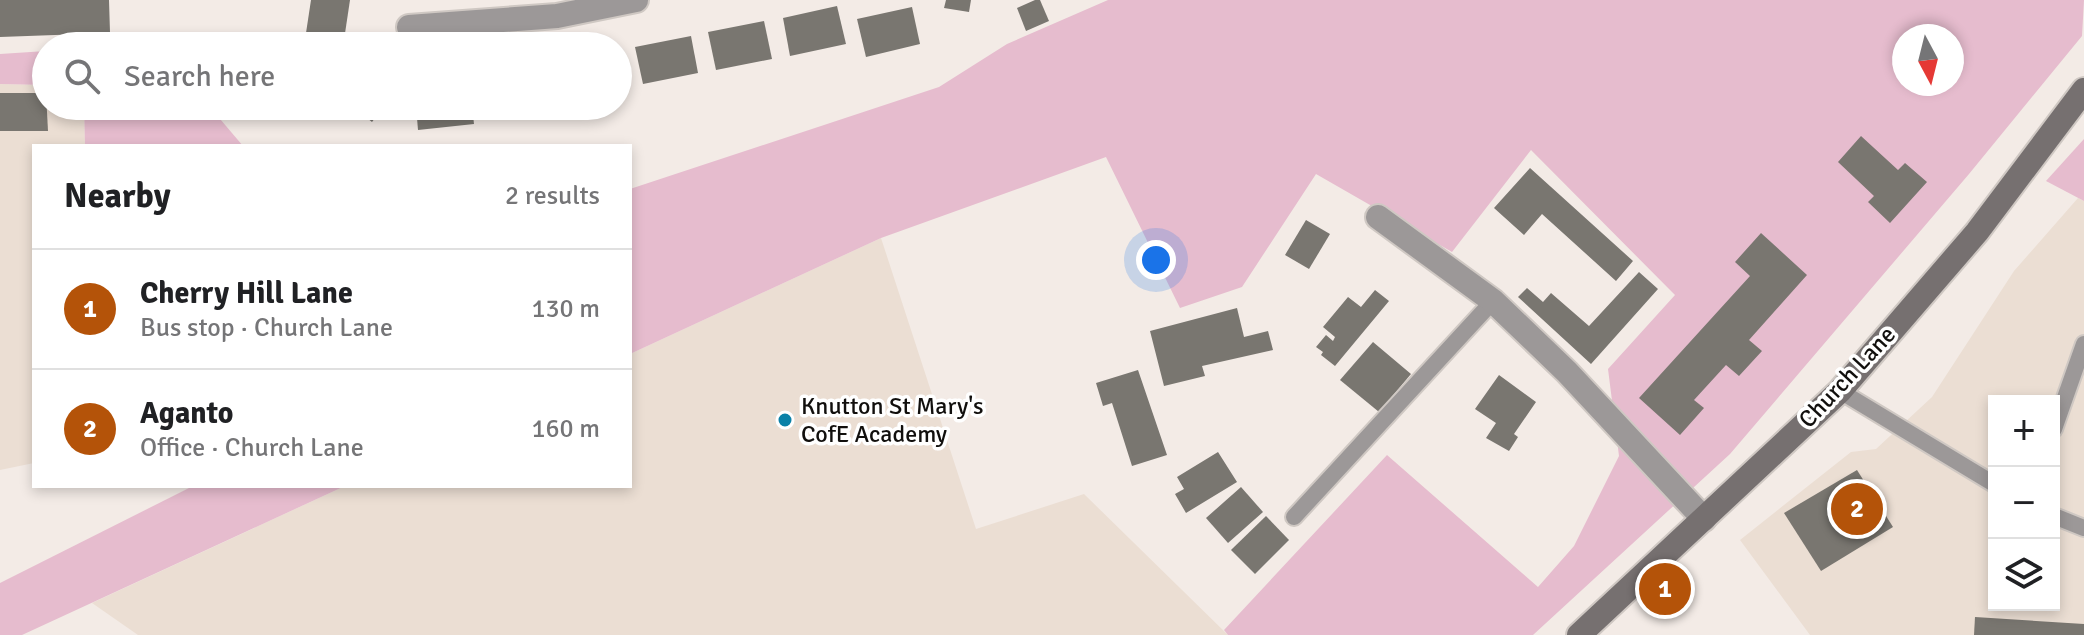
<!DOCTYPE html>
<meta charset="utf-8">
<style>
body{margin:0;font-family:Signika,sans-serif;background:#f2f2f2;color:#202124}
.controls{position:absolute;right:24px;bottom:24px;display:grid;overflow:hidden;border-radius:0px;box-shadow:0 4px 12px #0003}
.controls button{width:72px;height:72px;display:grid;place-items:center;padding:0;border:0;border-bottom:2px solid #e0e0e0;background:#fff;color:#202124;font:40px sans-serif}
.compass{position:absolute;left:1892px;top:24px;width:72px;height:72px;border-radius:50%;background:#fff;box-shadow:0 4px 12px #0003;rotate:173deg}
.you{position:absolute;left:1156px;top:260px;width:28px;height:28px;margin:-20px;border:6px solid #fff;border-radius:50%;background:#1a73e8;box-shadow:0 0 0 12px #1a73e833}
.badge{display:grid;place-items:center;width:52px;height:52px;border-radius:50%;background:#b45309;color:#fff;font-size:26px;font-weight:700}
.pin{position:absolute;translate:-50% -50%;border:4px solid #fff;box-shadow:0 2px 8px #0006}
.list{margin:0;padding:0;list-style:none}
h2{display:flex;justify-content:space-between;align-items:center;height:104px;margin:0;padding:0 32px;font-size:34px}
h2 small{font-size:26px;font-weight:400;color:#757577}
.list li{display:grid;grid-template-columns:52px 1fr auto;gap:24px;align-items:center;box-sizing:border-box;height:120px;padding:0 32px;border-top:2px solid #e0e0e0}
.list b{display:block;font-size:30px;white-space:nowrap}
.list p{margin:0;font-size:26px;white-space:nowrap;color:#757577}
.list em{font-size:26px;font-style:normal;color:#757577}
.icon{flex:none;width:44px;height:44px;fill:none;stroke:currentColor;stroke-width:2;stroke-linecap:round;stroke-linejoin:round}
.map{position:relative;flex:none;width:2084px;height:635px;overflow:hidden}
.search{position:absolute;background:#fff;box-shadow:0 4px 12px #0003;left:32px;top:32px;width:600px;height:88px;display:flex;align-items:center;gap:20px;box-sizing:border-box;padding:0 28px;border-radius:44px;color:#757577;font-size:30px}
.panel{position:absolute;background:#fff;box-shadow:0 4px 12px #0003;left:32px;top:144px;width:600px;height:344px;border-radius:0px}
.map>svg:first-child{display:block}
</style>
<div class="map">
<svg width="2084" height="635" viewBox="0 0 2084 635">
<rect width="100%" height="100%" fill="#f3ebe6"/>
<g fill="#ebded3" fill-rule="evenodd">
<polygon points="0,84 46,85 46,106 84,106 85,146 34,146 34,463 0,470"/>
<path d="M2078,198L2084,201V635H1810L1740,540L1851,452L1876,449L1932,397L2014,271ZM1994,401H2054V605H1994Z"/>
<polygon points="881,238 976,529 1084,494 1228,635 138,635 92,603 345,486 630,486 630,354"/>
</g>
<g fill="#e6bcce" fill-rule="evenodd">
<path d="M1108,0H2084L2082,36L1969,174L1730,454L1533,635H1228L1224,630L1387,455L1538,587L1574,546L1619,456L1608,369L1675,295L1531,150L1452,252L1316,174L1242,287L1180,308L1106,157L881,238L630,354V189L939,87L1007,44ZM1904,36H1952V84H1904Z"/>
<polygon points="46,51 46,85 0,84 0,54"/>
<polygon points="84,106 209,106 243,146 85,146"/>
<polygon points="2084,139 2084,201 2046,181"/>
<polygon points="193,486 345,486 22,635 0,635 0,583"/>
</g>
<g fill="#797670">
<polygon points="0,0 109,0 110,33 0,37"/>
<polygon points="311,0 350,0 344,40 306,33"/>
<polygon points="946,0 971,0 969,12 944,8"/>
<polygon points="1035,0 1040,0 1049,21 1026,31 1017,8"/>
<polygon points="837,6 846,44 790,56 783,18"/>
<polygon points="912,7 920,44 866,57 857,19"/>
<polygon points="764,21 772,59 716,70 708,32"/>
<polygon points="691,36 698,73 643,84 635,47"/>
<polygon points="618,60 624,89 618,90"/>
<polygon points="0,93 46,93 48,131 0,131"/>
<polygon points="352,106 384,106 372,122"/>
<polygon points="416,106 472,106 474,124 418,130"/>
<polygon points="1861,136 1898,170 1905,163 1927,182 1890,223 1868,202 1874,196 1838,162"/>
<polygon points="1530,168 1633,261 1616,281 1542,214 1524,235 1494,208"/>
<polygon points="1306,220 1330,234 1309,269 1285,255"/>
<polygon points="1761,233 1807,275 1749,340 1762,351 1739,376 1726,365 1694,400 1704,408 1680,435 1639,398 1750,276 1735,262"/>
<polygon points="1639,272 1658,289 1591,364 1518,297 1527,288 1543,302 1551,293 1589,326"/>
<polygon points="1375,290 1389,301 1335,366 1321,355 1323,352 1316,347 1326,335 1333,341 1335,337 1323,327 1348,297 1361,307"/>
<polygon points="1237,308 1244,337 1268,331 1273,350 1202,366 1205,376 1164,386 1150,331"/>
<polygon points="1373,342 1411,374 1379,412 1340,380"/>
<polygon points="1138,370 1167,455 1132,466 1112,403 1103,406 1096,383"/>
<polygon points="1499,375 1536,402 1514,434 1518,437 1509,451 1486,438 1496,423 1475,409"/>
<polygon points="1218,452 1237,482 1186,513 1175,494 1184,489 1177,477"/>
<polygon points="1857,470 1893,527 1821,571 1784,513"/>
<polygon points="1241,487 1263,512 1228,543 1206,518"/>
<polygon points="1266,516 1289,540 1255,574 1231,550"/>
<polygon points="1975,617 2084,624 2084,635 1974,635"/>
</g>
<g fill="none" stroke-linecap="round" stroke-linejoin="round">
<defs>
<g id="lane">
<polyline points="1840,391 1994,484"/>
<polyline points="2054,429 2084,344"/>
<polyline points="2054,516 2084,528"/>
<polyline points="1294,517 1493,301"/>
</g>
<g id="street">
<polyline points="409,27 557,16 636,0"/>
<polyline points="1378,217 1493,301 1567,372 1704,519"/>
</g>
<polyline id="secondary" points="1579,635 1840,391 1977,232 2084,90"/>
</defs>
<use href="#lane" stroke="#cfc8c3" stroke-width="20"/>
<use href="#street" stroke="#cfc8c3" stroke-width="28"/>
<use href="#secondary" stroke="#cfc8c3" stroke-width="28"/>
<use href="#lane" stroke="#9c9898" stroke-width="16"/>
<use href="#street" stroke="#9c9898" stroke-width="24"/>
<use href="#secondary" stroke="#767070" stroke-width="24"/>
</g>
<circle fill="#0a81a7" stroke="#fff" stroke-width="3" cx="785" cy="420" r="8"/>
<g text-anchor="middle" dominant-baseline="central" stroke-width="7" stroke-linejoin="round" paint-order="stroke">
<g font-size="24" fill="#110f0d" stroke="#fff">
<text transform="translate(1847 377) rotate(-47)">Church Lane</text>
</g>
<g font-size="24" fill="#110f0d" stroke="#fff" text-anchor="start">
<text x="801" y="406">Knutton St Mary's<tspan x="801" dy="28">CofE Academy</tspan></text>
</g>
</g>
</svg>
<div class="controls">
<button>+</button>
<button>−</button>
<button><svg class="icon" aria-label="layers" viewBox="0 0 24 24"><path d="M12 4l9 5-9 5-9-5zM3 14l9 5 9-5"/></svg></button>
</div>
<svg class="compass" viewBox="-18 -18 36 36"><path d="M0-13l5 13h-10z" fill="#e53935"/><path d="M0 13l5-13h-10z" fill="#757577"/></svg>
<div class="you"></div>
<div class="pin badge" style="left:1665px;top:589px">1</div>
<div class="pin badge" style="left:1857px;top:509px">2</div>
<div class="search"><svg class="icon" aria-label="search" viewBox="0 0 24 24"><circle cx="10" cy="10" r="6"/><path d="M15 15l6 6"/></svg>Search here</div>
<section class="panel">
<h2>Nearby<small>2 results</small></h2>
<ul class="list">
<li><span class="badge">1</span><div><b>Cherry Hill Lane</b><p>Bus stop · Church Lane</p></div><em>130 m</em></li>
<li><span class="badge">2</span><div><b>Aganto</b><p>Office · Church Lane</p></div><em>160 m</em></li>
</ul>
</section>
</div>
